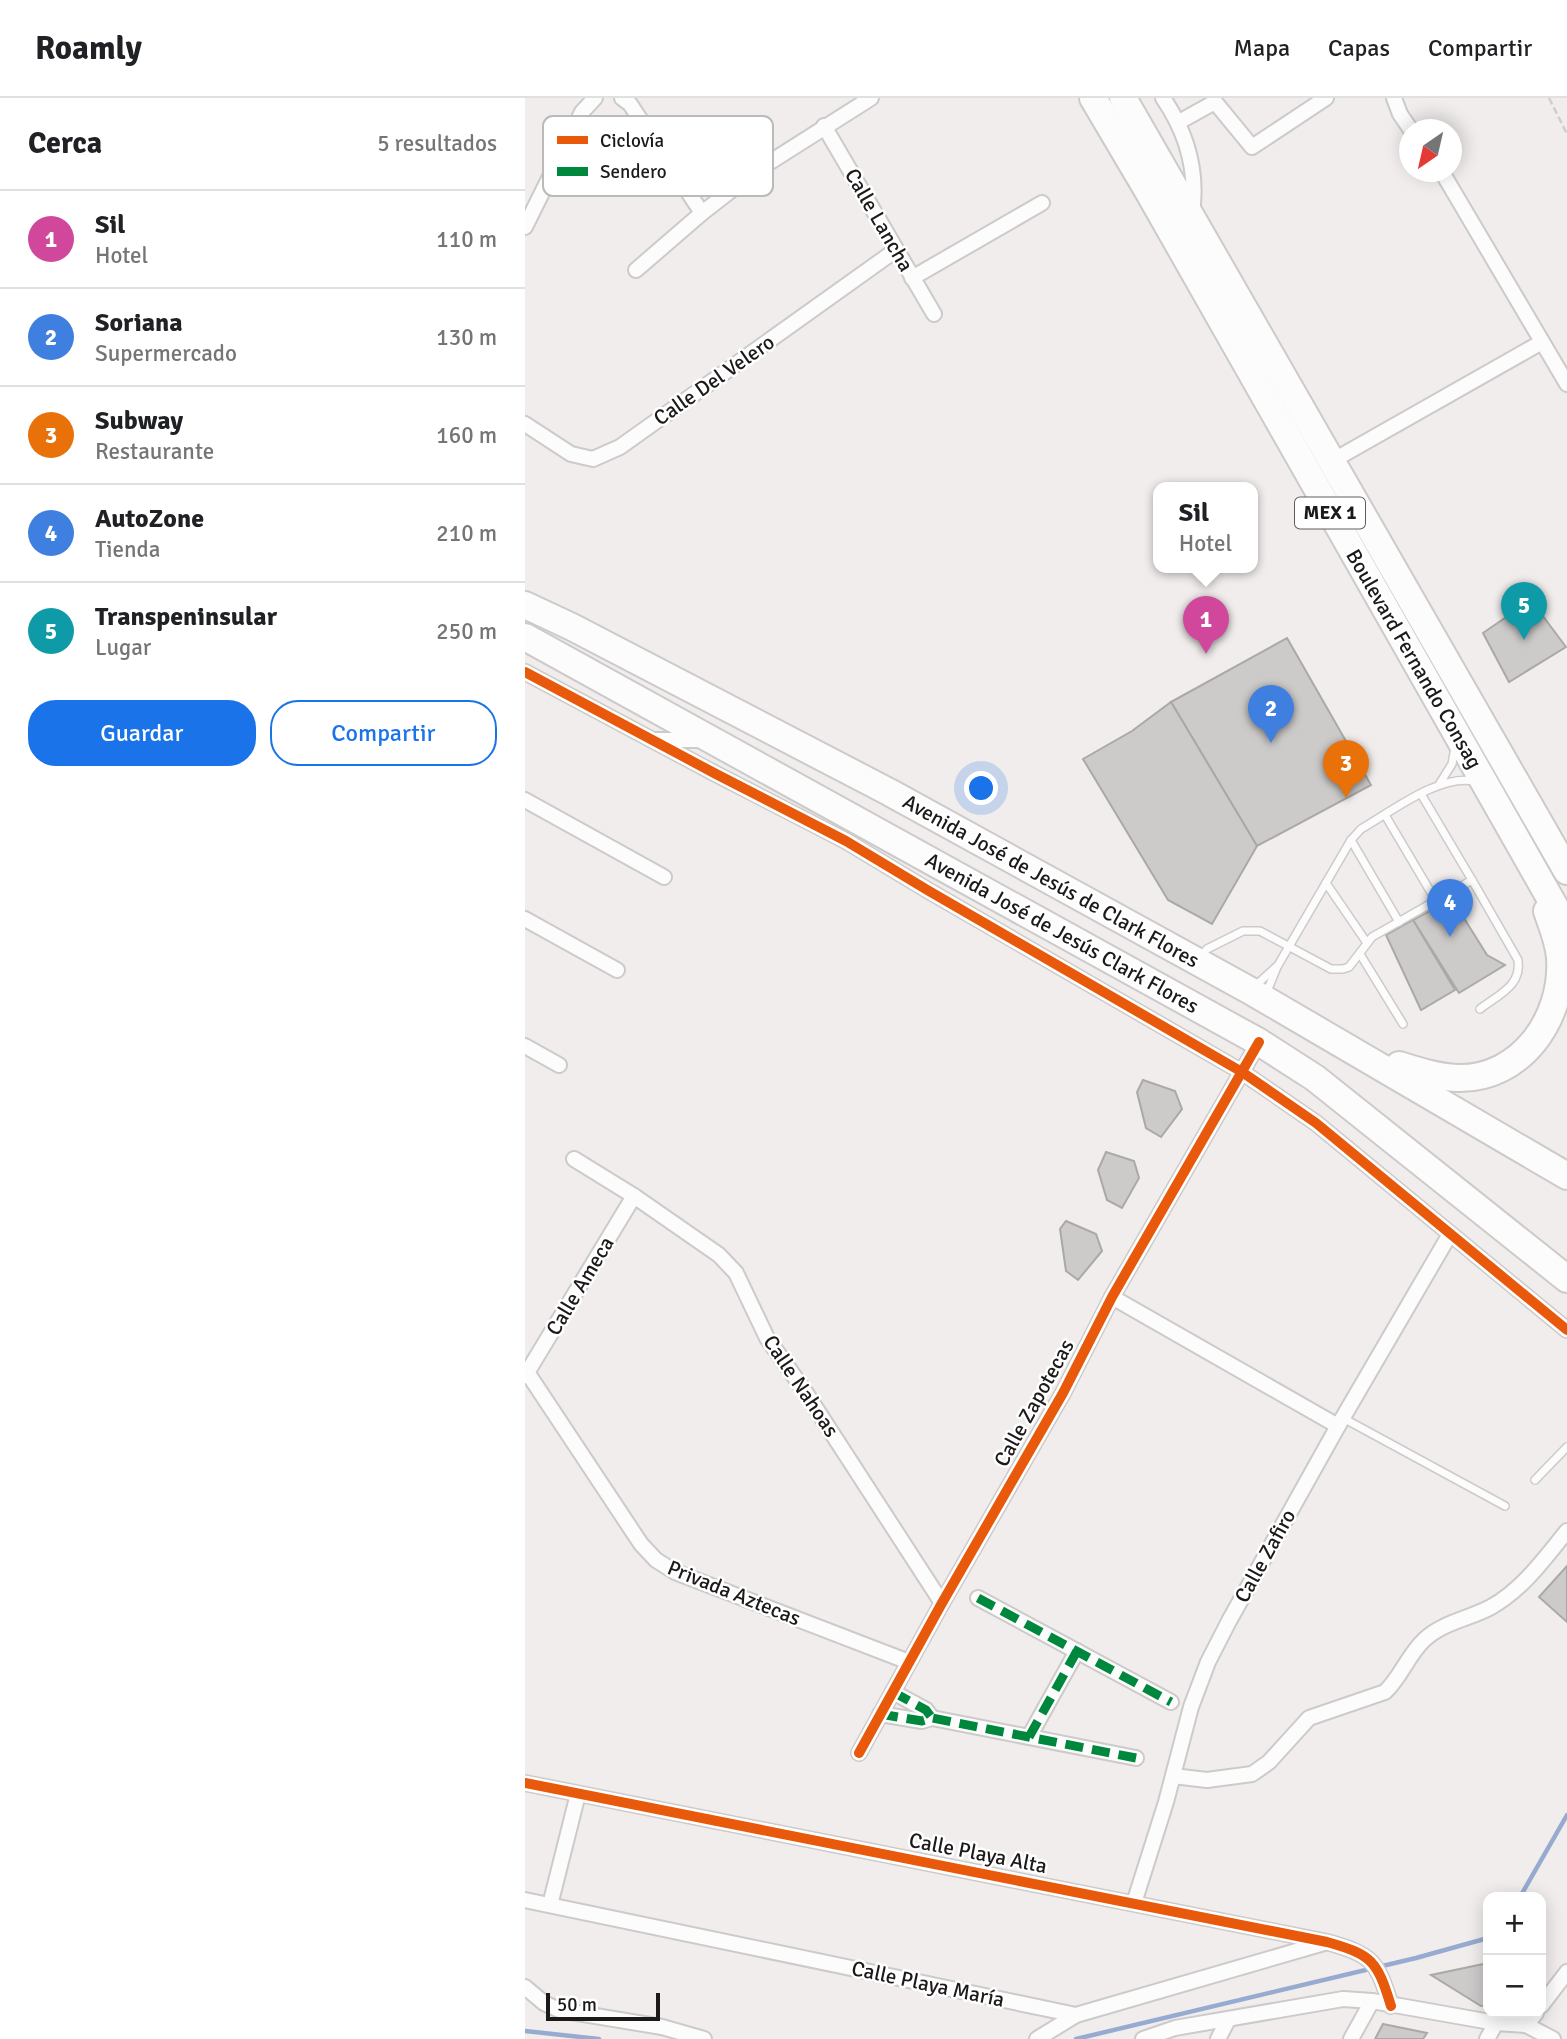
<!DOCTYPE html>
<html lang="es">
<meta charset="utf-8">
<style>
body{margin:0;font-family:Signika,sans-serif;background:#f2f2f2;color:#202124}
.controls{position:absolute;right:21px;bottom:21px;display:grid;overflow:hidden;border-radius:14px;box-shadow:0 4px 18px #0003}
.controls button{width:63px;height:63px;display:grid;place-items:center;padding:0;border:0;border-bottom:2px solid #e0e0e0;background:#fff;color:#202124;font:35px sans-serif}
.compass{position:absolute;left:874px;top:21px;width:63px;height:63px;border-radius:50%;background:#fff;box-shadow:0 4px 18px #0003;rotate:214deg}
.scale{position:absolute;left:21px;bottom:18px;width:114px;box-sizing:border-box;padding-left:7px;border:4px solid #1b1a19;border-top:0;font-size:19px;line-height:24px;white-space:nowrap;color:#1b1a19;-webkit-text-stroke:5px #fff;paint-order:stroke}
.you{position:absolute;left:457px;top:691px;width:24px;height:24px;margin:-18px;border:5px solid #fff;border-radius:50%;background:#1a73e8;box-shadow:0 0 0 10px #1a73e833}
.badge{display:grid;place-items:center;width:46px;height:46px;border-radius:50%;background:#1a73e8;color:#fff;font-size:23px;font-weight:700}
.pin{position:absolute;translate:-50% -58px;filter:drop-shadow(0 2px 4px #0008)}
.pin::after{content:'';position:absolute;top:37px;width:24px;height:21px;background:inherit;clip-path:polygon(0 0,100% 0,50% 100%)}
.popup{position:absolute;left:628px;top:384px;width:105px;height:91px;box-sizing:border-box;display:grid;place-content:center;border-radius:14px;background:#fff;filter:drop-shadow(0 2px 5px #0005);font-size:23px;white-space:nowrap;color:#757577}
.popup b{font-size:26px;color:#202124}
.popup::after{content:'';position:absolute;left:50%;top:100%;margin-left:-14px;border:14px solid transparent;border-top-color:#fff}
.list{margin:0;padding:0;list-style:none}
h2{display:flex;justify-content:space-between;align-items:center;height:91px;margin:0;padding:0 28px;font-size:30px}
h2 small{font-size:23px;font-weight:400;color:#757577}
.list li{display:grid;grid-template-columns:46px 1fr auto;gap:21px;align-items:center;box-sizing:border-box;height:98px;padding:0 28px;border-top:2px solid #e0e0e0}
.list b{display:block;font-size:26px;white-space:nowrap}
.list p{margin:0;font-size:23px;white-space:nowrap;color:#757577}
.list em{font-size:23px;font-style:normal;color:#757577}
.actions{display:flex;gap:14px;padding:21px 28px}
.actions a{flex:1;padding:16px 0;border:2px solid #1a73e8;border-radius:28px;text-align:center;font-size:24px;color:#1a73e8}
.actions .main{background:#1a73e8;color:#fff}
.map{position:relative;flex:none;width:1042px;height:1941px;overflow:hidden}
header{display:flex;align-items:center;gap:42px;box-sizing:border-box;height:98px;padding:0 35px;background:#fff;border-bottom:2px solid #e0e0e0}
header strong{font-size:33px}
nav{display:flex;gap:38px;margin-inline-start:auto;font-size:24px}
main{display:flex}
aside{flex:1;background:#fff}
.map>svg:first-child{display:block}
</style>
<header>
<strong>Roamly</strong>
<nav><a>Mapa</a><a>Capas</a><a>Compartir</a></nav>
</header>
<main>
<aside>
<h2>Cerca<small>5 resultados</small></h2>
<ul class="list">
<li><span class="badge" style="background:#d1479c">1</span><div><b>Sil</b><p>Hotel</p></div><em>110 m</em></li>
<li><span class="badge" style="background:#3f7fe0">2</span><div><b>Soriana</b><p>Supermercado</p></div><em>130 m</em></li>
<li><span class="badge" style="background:#e8710a">3</span><div><b>Subway</b><p>Restaurante</p></div><em>160 m</em></li>
<li><span class="badge" style="background:#3f7fe0">4</span><div><b>AutoZone</b><p>Tienda</p></div><em>210 m</em></li>
<li><span class="badge" style="background:#0f9aa8">5</span><div><b>Transpeninsular</b><p>Lugar</p></div><em>250 m</em></li>
</ul>
<div class="actions"><a class="main">Guardar</a><a>Compartir</a></div>
</aside>
<div class="map">
<svg width="1042" height="1941" viewBox="0 0 1042 1941">
<rect width="100%" height="100%" fill="#f0edec"/>
<g fill="none" stroke-linecap="round" stroke-linejoin="round">
<g stroke="#97abd0" stroke-width="4.5">
<polyline points="995,1799 1042,1717"/>
<polyline points="0,1933 74,1941"/>
<polyline points="551,1941 891,1860 963,1840"/>
</g>
</g>
<g fill="#cdcaca" stroke="#aba9a8" stroke-width="2">
<polygon points="1006,502 1041,549 984,584 958,535"/>
<polygon points="762,540 846,687 732,748 646,604"/>
<polygon points="646,604 732,748 687,826 643,802 558,661 607,633"/>
<polygon points="927,801 962,857 980,867 934,895 888,822"/>
<polygon points="888,822 930,892 896,912 861,837"/>
<polygon points="618,982 650,993 657,1011 636,1039 621,1030 612,994"/>
<polygon points="581,1054 609,1063 614,1080 597,1110 582,1102 573,1072"/>
<polygon points="541,1123 571,1136 577,1153 553,1182 541,1173 535,1131"/>
<polygon points="1042,1468 1042,1524 1014,1499"/>
<polygon points="963,1865 963,1907 956,1908 906,1877"/>
<polygon points="858,1926 902,1935 898,1941 850,1941"/>
</g>
<g fill="none" stroke-linecap="round" stroke-linejoin="round">
<defs>
<g id="lane">
<polyline points="915,685 927,666 930,649"/>
<polyline points="860,717 911,803"/>
<polyline points="826,742 874,824"/>
<path d="M947,782L993,862C997,888 973,897 955,911"/>
<polyline points="801,785 842,845"/>
<polyline points="835,856 878,926"/>
<polyline points="674,860 682,851 718,833 735,833 806,871 818,871 824,869 847,839 947,782 896,696"/>
<polyline points="729,889 751,869"/>
<path d="M741,896L752,869L826,742L836,731C866,714 914,676 949,683"/>
<polyline points="818,1320 980,1408"/>
<polyline points="1010,1382 1042,1349"/>
</g>
<g id="street">
<polyline points="97,0 105,6 177,115"/>
<path d="M638,0C662,35 673,73 667,115"/>
<polyline points="869,0 875,16 886,32"/>
<polyline points="654,24 690,4 727,49 801,0"/>
<polyline points="299,28 409,216"/>
<polyline points="917,74 1042,286"/>
<polyline points="0,129 57,14 70,0"/>
<polyline points="111,172 177,115 231,73 346,0"/>
<polyline points="387,180 517,105"/>
<polyline points="0,326 46,356 68,361 95,349 371,152"/>
<polyline points="807,363 1017,244"/>
<polyline points="0,574 191,676 321,743 404,793 717,974 791,1025 1042,1232"/>
<polyline points="129,642 179,642"/>
<polyline points="0,702 139,779"/>
<polyline points="0,821 92,872"/>
<polyline points="0,948 34,967"/>
<polyline points="49,1061 109,1098 194,1157 211,1175 242,1240 279,1292 417,1505"/>
<polyline points="587,1199 813,1328"/>
<polyline points="2,1274 116,1446 131,1462 150,1474 384,1564"/>
<polyline points="0,1278 109,1098"/>
<polyline points="453,1500 646,1604"/>
<polyline points="368,1594 401,1612 407,1620"/>
<polyline points="355,1616 397,1623 407,1620 611,1660"/>
<polyline points="504,1639 552,1553"/>
<polyline points="334,1655 417,1505 538,1295 587,1199 734,944"/>
<path d="M648,1678L682,1682L727,1676L744,1664L784,1620L860,1594C876,1579 883,1557 899,1542C918,1524 944,1521 966,1509C998,1491 1019,1461 1042,1433"/>
<path d="M0,1685L802,1844C848,1857 852,1863 866,1908"/>
<polyline points="0,1802 551,1917 799,1845"/>
<polyline points="609,1805 641,1704 666,1609 683,1564 704,1523 813,1328 925,1136"/>
<polyline points="25,1807 53,1696"/>
<polyline points="0,1889 19,1905 34,1912 137,1929 179,1941"/>
<polyline points="1016,1908 1042,1874"/>
<polyline points="1001,1927 1028,1941"/>
<polyline points="512,1941 551,1917"/>
<polyline points="618,1941 650,1930 818,1901 847,1903 971,1925 1001,1927 1011,1915"/>
<polyline points="693,1941 703,1922"/>
<polyline points="826,1941 847,1903"/>
<polyline points="962,1941 971,1925"/>
</g>
<g id="highway">
<polyline points="568,0 623,93 1042,830"/>
<polyline points="598,0 1042,773"/>
<polyline points="0,507 47,529 364,694 724,892 1042,1078"/>
<polyline points="0,539 734,944 790,980 1042,1181"/>
<path d="M874,967C893,973 912,979 932,980C996,982 1039,920 1035,860C1034,844 1027,828 1022,813"/>
</g>
</defs>
<use href="#lane" stroke="#cdcaca" stroke-width="10"/>
<use href="#street" stroke="#cdcaca" stroke-width="18"/>
<use href="#highway" stroke="#cdcaca" stroke-width="30"/>
<polyline stroke="#cfcece" stroke-width="2.5" stroke-dasharray="7 3.5" stroke-linecap="butt" points="1024,0 1042,36"/>
<use href="#lane" stroke="#fdfcfc" stroke-width="7"/>
<use href="#street" stroke="#fdfcfc" stroke-width="14"/>
<use href="#highway" stroke="#fdfcfc" stroke-width="26"/>
<g stroke="#00873e" stroke-width="9" stroke-dasharray="18 9" stroke-linecap="butt">
<polyline points="453,1500 646,1604"/>
<polyline points="368,1594 401,1612 407,1620"/>
<polyline points="355,1616 397,1623 407,1620 611,1660"/>
<polyline points="504,1639 552,1553"/>
</g>
<defs>
<g id="cycleway">
<polyline points="0,574 191,676 321,743 404,793 717,974 791,1025 1042,1232"/>
<polyline points="334,1655 417,1505 538,1295 587,1199 734,944"/>
<path d="M0,1685L802,1844C848,1857 852,1863 866,1908"/>
</g>
</defs>
<use href="#cycleway" stroke="#fff" stroke-width="15"/>
<use href="#cycleway" stroke="#e8590c" stroke-width="10"/>
</g>
<g text-anchor="middle" dominant-baseline="central" stroke-width="5" stroke-linejoin="round" paint-order="stroke">
<rect fill="#fff" stroke="#5f5f5e" stroke-width="2" x="770" y="399.5" width="70" height="31" rx="5"/>
<g font-size="19" font-weight="bold" fill="#1b1a19">
<text x="805" y="415">MEX 1</text>
</g>
<g font-size="21" fill="#1b1a19" stroke="#fff">
<text transform="translate(354 122) rotate(60)">Calle Lancha</text>
<text transform="translate(189 282) rotate(-35)">Calle Del Velero</text>
<text transform="translate(889 561) rotate(60)">Boulevard Fernando Consag</text>
<text transform="translate(526 783) rotate(29)">Avenida José de Jesús de Clark Flores</text>
<text transform="translate(537 835) rotate(29)">Avenida José de Jesús Clark Flores</text>
<text transform="translate(55 1188) rotate(-59)">Calle Ameca</text>
<text transform="translate(276 1288) rotate(56)">Calle Nahoas</text>
<text transform="translate(509 1305) rotate(-61)">Calle Zapotecas</text>
<text transform="translate(740 1458) rotate(-61)">Calle Zafiro</text>
<text transform="translate(209 1495) rotate(22)">Privada Aztecas</text>
<text transform="translate(453 1755) rotate(11)">Calle Playa Alta</text>
<text transform="translate(403 1886) rotate(12)">Calle Playa María</text>
</g>
</g>
<rect x="18" y="18" width="230" height="80" rx="10" fill="#fff" stroke="#bbbaba" stroke-width="2"/>
<rect x="32" y="38" width="31" height="8" fill="#e8590c"/>
<rect x="32" y="69" width="31" height="9" fill="#00873e"/>
<g font-size="19" fill="#1b1a19">
<text x="75" y="49">Ciclovía</text>
<text x="75" y="80">Sendero</text>
</g>
</svg>
<div class="controls">
<button>+</button>
<button>−</button>
</div>
<svg class="compass" viewBox="-18 -18 36 36"><path d="M0-13l5 13h-10z" fill="#e53935"/><path d="M0 13l5-13h-10z" fill="#757577"/></svg>
<div class="scale">50 m</div>
<div class="you"></div>
<div class="pin badge" style="left:681px;top:556px;background:#d1479c">1</div>
<div class="popup"><b>Sil</b>Hotel</div>
<div class="pin badge" style="left:746px;top:645px;background:#3f7fe0">2</div>
<div class="pin badge" style="left:821px;top:700px;background:#e8710a">3</div>
<div class="pin badge" style="left:925px;top:839px;background:#3f7fe0">4</div>
<div class="pin badge" style="left:999px;top:542px;background:#0f9aa8">5</div>
</div>
</main>
